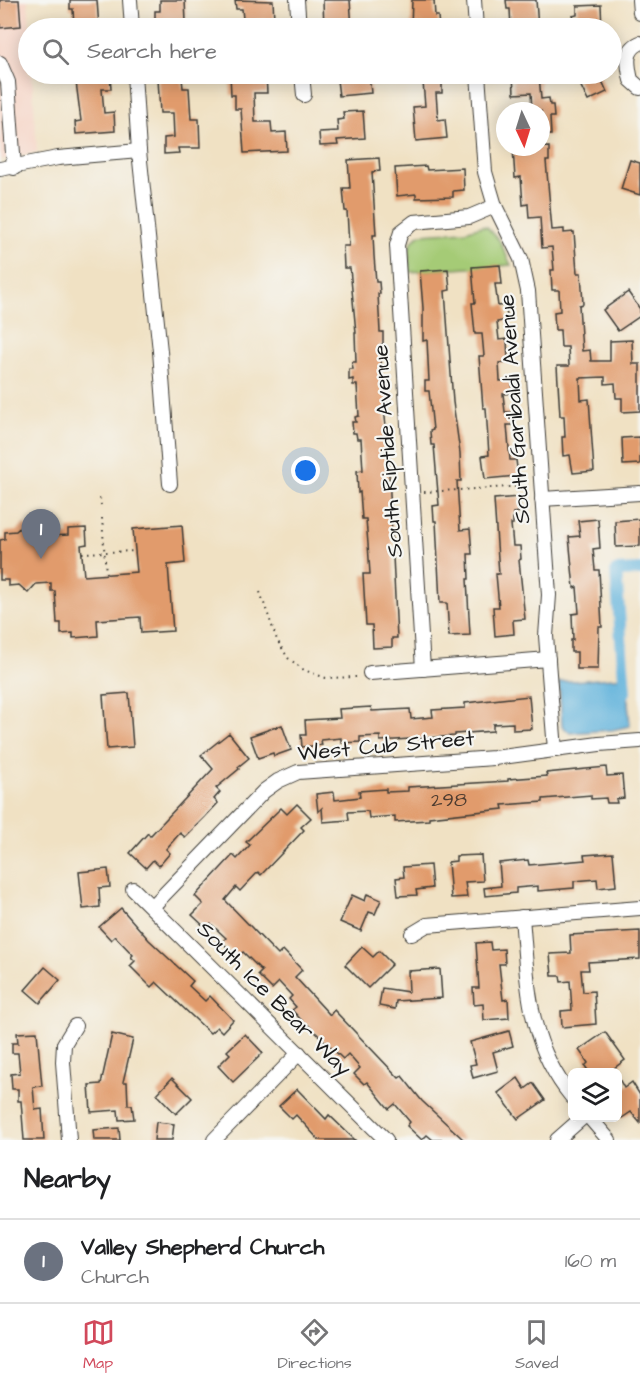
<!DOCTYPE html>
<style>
body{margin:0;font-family:"Architects Daughter",sans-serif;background:#f6f6f6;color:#202124}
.controls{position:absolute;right:18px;bottom:18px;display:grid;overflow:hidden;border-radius:9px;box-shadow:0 3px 15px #0003}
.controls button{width:54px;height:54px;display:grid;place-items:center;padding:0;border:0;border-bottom:2px solid #e0e0e0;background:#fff;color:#202124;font:30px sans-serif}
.compass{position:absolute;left:496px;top:102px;width:54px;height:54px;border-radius:50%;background:#fff;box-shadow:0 3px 15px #0003;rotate:176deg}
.you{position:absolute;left:306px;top:471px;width:21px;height:21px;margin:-15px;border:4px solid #fff;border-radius:50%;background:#1a73e8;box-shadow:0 0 0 9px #1a73e833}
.badge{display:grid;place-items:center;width:39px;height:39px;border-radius:50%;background:#d1495b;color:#fff;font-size:20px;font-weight:700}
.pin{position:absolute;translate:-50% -50px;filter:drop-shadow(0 2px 3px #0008)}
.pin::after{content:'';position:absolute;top:32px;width:21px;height:18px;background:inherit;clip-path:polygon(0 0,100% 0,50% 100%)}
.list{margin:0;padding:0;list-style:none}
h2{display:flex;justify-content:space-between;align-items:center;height:78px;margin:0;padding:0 24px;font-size:26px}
h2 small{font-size:20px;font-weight:400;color:#757577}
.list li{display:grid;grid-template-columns:39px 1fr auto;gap:18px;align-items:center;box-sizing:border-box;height:84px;padding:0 24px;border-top:2px solid #e0e0e0}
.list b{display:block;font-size:22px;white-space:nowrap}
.list p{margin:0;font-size:20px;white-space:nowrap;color:#757577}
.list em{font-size:20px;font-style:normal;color:#757577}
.icon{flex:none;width:33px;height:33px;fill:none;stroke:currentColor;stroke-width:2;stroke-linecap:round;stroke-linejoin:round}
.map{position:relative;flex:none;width:640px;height:1140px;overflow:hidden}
.search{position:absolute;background:#fff;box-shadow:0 3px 15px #0003;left:18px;right:18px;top:18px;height:66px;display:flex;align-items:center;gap:15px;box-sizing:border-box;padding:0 21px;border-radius:33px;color:#757577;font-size:22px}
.sheet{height:162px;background:#fff}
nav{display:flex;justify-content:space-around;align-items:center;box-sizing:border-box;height:84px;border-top:2px solid #e0e0e0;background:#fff;font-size:16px;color:#757577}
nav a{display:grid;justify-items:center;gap:3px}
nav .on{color:#d1495b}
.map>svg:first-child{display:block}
</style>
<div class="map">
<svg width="640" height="1140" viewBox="0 0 640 1140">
<rect width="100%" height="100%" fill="#f6f6f2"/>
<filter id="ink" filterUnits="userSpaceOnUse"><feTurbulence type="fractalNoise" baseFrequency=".0167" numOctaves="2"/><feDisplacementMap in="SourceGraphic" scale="12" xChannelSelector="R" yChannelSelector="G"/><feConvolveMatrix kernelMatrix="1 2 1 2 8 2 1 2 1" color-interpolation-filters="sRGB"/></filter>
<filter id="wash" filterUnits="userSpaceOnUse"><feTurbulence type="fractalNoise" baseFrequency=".008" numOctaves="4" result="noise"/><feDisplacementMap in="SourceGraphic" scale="24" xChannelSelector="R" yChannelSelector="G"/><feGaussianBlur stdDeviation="1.35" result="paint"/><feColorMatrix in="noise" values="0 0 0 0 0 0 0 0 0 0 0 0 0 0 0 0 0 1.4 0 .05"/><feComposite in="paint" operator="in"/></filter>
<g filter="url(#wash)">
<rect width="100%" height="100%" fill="#f0e1c3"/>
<polygon fill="#f6d2c3" points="0,0 28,0 30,28 28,74 32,74 37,152 0,160"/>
<path fill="#a5cb76" stroke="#607449" stroke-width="1.5" d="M482,226L487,227L499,240L511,265L410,272C409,256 405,241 422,234L465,231Z"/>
<polygon fill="#60b2db" stroke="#3e677c" stroke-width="1.5" points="626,677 630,726 612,730 570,733 562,726 559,682"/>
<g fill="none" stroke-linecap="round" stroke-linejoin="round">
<polyline stroke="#60b2db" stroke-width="12" points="625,692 616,571 640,570"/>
</g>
<g id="blocks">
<g fill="#e19b6c">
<polygon points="0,0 19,0 21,26 0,28"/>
<polygon points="70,0 97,0 99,28 74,28 73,9 70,9"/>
<polygon points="160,0 185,0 186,22 171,23 171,28 155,28 155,11 160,11"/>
<polygon points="235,0 273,1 274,19 256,20 256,28 244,28 242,9 236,9"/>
<polygon points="323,0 350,0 352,28 324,28"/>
<polygon points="412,0 434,0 435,16 438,16 439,28 411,28"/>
<polygon points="506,0 536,0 538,28 511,28 510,9 507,9"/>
<polygon points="601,5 602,28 573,28 572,16 577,15 577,6"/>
<polygon points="75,74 110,74 111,89 102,89 104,113 114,112 115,131 76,134 75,122 81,121"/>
<polygon points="230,74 266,74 267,93 254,93 255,122 271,122 272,133 286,132 287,151 244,153 241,109 235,109 235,95 231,95"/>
<polygon points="346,74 369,74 371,93 339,96 337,80 346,79"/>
<polygon points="414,74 442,74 442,93 436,93 438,120 445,119 447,138 416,141 413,107 425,106 423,82 415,83"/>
<polygon points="513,74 539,74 541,99 549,98 550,105 553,105 554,117 550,117 551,135 541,135 541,111 532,111 531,93 514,94"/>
<polygon points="575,74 599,74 607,92 588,101"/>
<polygon points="182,78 183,88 189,88 191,119 199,119 200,148 178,148 179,153 164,154 164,138 174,137 173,113 160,113 158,79"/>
<polygon points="363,111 365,138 337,140 338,145 320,146 319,132 338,131 337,120 344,119 343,112"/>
<polygon points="549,147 549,161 546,161 552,230 564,229 564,233 574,232 577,273 581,273 583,304 579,305 582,351 590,350 591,361 610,361 610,341 632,340 633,364 640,364 640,411 622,412 622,398 616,398 615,383 605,384 605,377 580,378 581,400 589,399 594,471 573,473 570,455 563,456 562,437 565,437 564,416 560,416 557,366 569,366 568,347 561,347 560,330 555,330 554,312 560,311 559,290 552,290 551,270 554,270 552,247 542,248 540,217 529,218 528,204 523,205 521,177 515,178 513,148"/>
<polygon points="379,158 380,171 372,172 376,235 373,235 374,256 376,282 379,282 380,294 378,294 380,332 383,332 383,344 380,345 383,387 386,387 387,408 384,408 389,453 388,453 397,638 392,638 392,647 373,648 372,625 366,625 363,574 370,574 368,544 366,519 362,519 360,492 358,493 357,471 363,470 361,439 357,439 356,433 353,433 352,422 356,422 355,417 359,416 357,385 353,385 353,379 349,380 349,369 353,369 352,362 356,362 355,333 356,333 350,268 344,268 343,246 349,246 347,211 345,211 343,188 350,188 348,160"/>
<polygon points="630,160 640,163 640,195 621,189"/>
<polygon points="426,166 427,170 463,168 464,190 453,191 453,197 416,198 416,194 397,196 395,168"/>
<polygon points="500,265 502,284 495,284 498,306 506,305 507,320 497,322 499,340 507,339 508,362 499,363 500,381 512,380 513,393 503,394 505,412 512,412 513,425 507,425 510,460 516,460 518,476 485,479 482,456 489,455 486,408 483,408 479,356 484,356 482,334 475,334 472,303 475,303 472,267"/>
<polygon points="448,269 450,290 445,291 453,402 460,453 461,481 457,481 460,530 470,529 472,554 468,554 469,579 467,579 470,635 449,636 447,603 440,603 436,521 434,521 433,506 439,505 434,445 431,445 430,431 433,430 429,391 425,391 425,381 429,381 427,340 423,341 423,308 420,271"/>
<polygon points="628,292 640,309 640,316 618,331 603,310"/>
<polygon points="640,437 640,464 623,465 622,438"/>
<polygon points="519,497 520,512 513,513 513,524 511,524 513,546 520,546 521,559 519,560 525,619 513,620 514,634 495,636 493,607 499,607 496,574 499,574 494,499"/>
<polygon points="598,519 600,548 593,549 595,570 599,570 602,627 599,627 598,669 577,669 577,652 571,652 571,640 573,640 572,614 579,613 577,587 574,588 569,537 580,536 578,521"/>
<polygon points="640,519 640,546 616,547 615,521"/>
<polygon points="24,524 30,530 49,529 50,536 68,535 68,529 86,528 87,544 81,545 84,576 137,572 133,529 182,525 185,563 168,565 173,631 141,633 140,617 97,620 98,636 73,638 73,633 61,634 61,623 57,623 55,591 51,591 51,583 36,584 28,593 19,585 8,586 8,580 0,580 0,540 5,539 5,532 16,531"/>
<polygon points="129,693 133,747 107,749 103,695"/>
<polygon points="529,696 532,729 513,730 513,723 493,724 493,731 455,734 455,736 380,741 380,736 360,737 360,742 341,743 341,738 321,740 322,745 302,747 301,735 306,735 305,720 340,718 339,709 371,707 372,711 410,709 411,719 433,717 432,710 465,708 465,703"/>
<polygon points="282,725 291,750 274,756 273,753 258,758 250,736"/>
<polygon points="229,733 249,758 238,767 239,769 216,788 220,792 214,799 218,803 205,817 185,837 180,833 166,849 170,853 159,866 153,860 146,868 130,853 148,833 150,836 213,769 201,755"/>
<polygon points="606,767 607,776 622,775 624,798 616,799 617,803 607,803 606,798 591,799 591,795 543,799 543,802 502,805 503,809 429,817 429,820 395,822 395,816 369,818 368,811 348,812 349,820 323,822 322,808 318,812 316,794 334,792 335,800 360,797 359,791 386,789 386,792 408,791 408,787 508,781 508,779 547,776 546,773"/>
<polygon points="297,804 311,818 301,827 304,830 261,875 258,872 240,891 236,887 225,900 278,955 283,950 302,970 295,977 330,1015 334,1010 399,1078 402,1076 422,1101 464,1140 433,1140 427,1135 422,1140 407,1126 410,1122 395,1104 389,1109 367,1082 364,1084 354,1074 360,1068 348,1054 343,1059 307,1024 306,1025 292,1010 296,1007 289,999 292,996 279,982 272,989 258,975 262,971 243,952 237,957 222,942 226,938 211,924 207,929 192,915 203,904 195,896 233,855 237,859 250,845 246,842 281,808 287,814"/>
<polygon points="613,853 616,886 598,888 597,879 574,881 574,888 538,891 538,886 516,888 516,893 485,896 484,888 501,886 499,863 528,860 529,865 585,860 584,855"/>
<polygon points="481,855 483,881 465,882 467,897 451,898 448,862 456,861 456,856"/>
<polygon points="430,865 432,888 416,890 417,895 398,896 396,878 404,877 403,867"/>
<polygon points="108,869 110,887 99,888 100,907 83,909 79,872"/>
<polygon points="367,894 381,900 375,914 369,912 361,931 340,922 352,895 365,901"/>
<polygon points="121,908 149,940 193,981 189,986 205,1001 210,996 233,1020 222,1032 217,1027 210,1033 156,982 151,987 130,966 135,961 131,957 133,955 115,936 111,940 99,927"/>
<polygon points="640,931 640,959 588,962 589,970 581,970 583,992 594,991 596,1024 562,1027 561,1011 572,1010 570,981 561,982 560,976 552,976 550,954 571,953 570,935"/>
<polygon points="490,942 491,950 504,949 505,964 499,964 503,1000 508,999 509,1018 484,1020 483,1004 474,1005 473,988 479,988 476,943"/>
<polygon points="362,947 373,957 379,951 392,964 368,988 345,965"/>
<polygon points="45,967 60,980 40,1003 25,990"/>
<polygon points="440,969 442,998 396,1001 395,1009 379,1006 382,988 409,992 408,971"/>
<polygon points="509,1031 513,1046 493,1052 498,1071 473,1078 470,1065 476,1064 470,1042"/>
<polygon points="37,1032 42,1086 33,1087 35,1110 42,1109 44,1140 24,1140 21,1101 18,1101 18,1089 12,1089 11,1074 20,1073 18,1053 12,1053 12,1043 18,1043 17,1033"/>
<polygon points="605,1032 625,1060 613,1069 615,1072 589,1072 585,1066 588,1063 579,1050"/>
<polygon points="112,1034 133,1039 123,1082 127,1082 128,1105 132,1105 134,1119 119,1120 118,1110 91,1112 89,1085 101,1084"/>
<polygon points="245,1034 263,1053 233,1082 218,1066 230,1054 227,1051"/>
<polygon points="618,1077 624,1088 632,1082 640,1095 640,1123 631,1112 622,1118 618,1110"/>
<polygon points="172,1078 192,1098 176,1114 157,1094"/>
<polygon points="518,1078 525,1089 533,1083 545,1100 518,1119 498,1093"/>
<polygon points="297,1089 326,1119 329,1115 355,1140 319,1140 296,1115 292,1119 279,1106"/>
<polygon points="156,1122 174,1124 172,1140 154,1140"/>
<polygon points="119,1128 120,1140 94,1140 93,1130"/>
</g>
</g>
</g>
<g filter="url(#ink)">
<use href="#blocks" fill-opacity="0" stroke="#3c3a35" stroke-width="1.5"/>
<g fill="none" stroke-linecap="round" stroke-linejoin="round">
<defs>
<g id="minor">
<polyline points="130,0 132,28"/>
<polyline points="297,0 299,28"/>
<polyline points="474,0 476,28"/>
<polyline points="639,0 640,13"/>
<path d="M640,43C624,50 628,66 631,80L640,88"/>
<polyline points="0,63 8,82 14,168"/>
<polyline points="134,74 139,151 160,351 170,484"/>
<polyline points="302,74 304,95"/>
<polyline points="478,74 485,172 495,206 521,259 528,291 549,595 546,636 555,750"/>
<polyline points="0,169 58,158 139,151"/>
<polyline points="542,499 640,493"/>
<polyline points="423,669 397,245 401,232 414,222 469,217 495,206"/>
<polyline points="370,673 548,659"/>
<polyline points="133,889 386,1140"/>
<polyline points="152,907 264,791 278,781 298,772 494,758 599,744 640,741"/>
<path d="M522,917C528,985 527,1042 572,1097"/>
<polyline points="412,934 427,925 640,908"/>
<polyline points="590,1118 609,1140"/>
<polyline points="69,1140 63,1062 64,1044 75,1026"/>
<polyline points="214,1140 299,1053"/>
<polyline points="557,1140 582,1118"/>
</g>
</defs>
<use href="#minor" stroke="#3c3a35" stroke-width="16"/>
<g stroke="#3c3a35" stroke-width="2" stroke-dasharray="1.5 4.5" stroke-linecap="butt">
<polyline points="424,492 526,486 530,490"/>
<polyline points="100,498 101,505"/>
<polyline points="102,518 106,574"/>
<polyline points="82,553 135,551"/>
<polyline points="260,592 277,640 288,658 304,670 326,678 358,677"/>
</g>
<use href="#minor" stroke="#fff" stroke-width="14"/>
</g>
</g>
<g text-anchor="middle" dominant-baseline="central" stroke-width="4.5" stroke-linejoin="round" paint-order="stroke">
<g font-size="20" fill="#4d3c30">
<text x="449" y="800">298</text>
</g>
<g font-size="22" fill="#1c1c1c" stroke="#f6f6f2">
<text transform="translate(515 409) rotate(-94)">South Garibaldi Avenue</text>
<text transform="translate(388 451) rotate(-94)">South Riptide Avenue</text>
<text transform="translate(386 746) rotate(-5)">West Cub Street</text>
<text transform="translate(274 999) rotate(45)">South Ice Bear Way</text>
</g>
</g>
</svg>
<div class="controls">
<button><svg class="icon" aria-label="layers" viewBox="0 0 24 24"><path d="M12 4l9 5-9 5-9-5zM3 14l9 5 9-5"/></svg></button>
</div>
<svg class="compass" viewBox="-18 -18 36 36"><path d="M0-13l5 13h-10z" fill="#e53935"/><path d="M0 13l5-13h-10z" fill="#757577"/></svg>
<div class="you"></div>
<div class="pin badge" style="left:41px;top:559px;background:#6b7280">1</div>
<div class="search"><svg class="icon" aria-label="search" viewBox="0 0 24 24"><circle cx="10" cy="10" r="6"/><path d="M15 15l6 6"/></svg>Search here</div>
</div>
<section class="sheet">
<h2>Nearby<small></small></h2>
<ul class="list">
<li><span class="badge" style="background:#6b7280">1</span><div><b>Valley Shepherd Church</b><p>Church</p></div><em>160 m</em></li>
</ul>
</section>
<nav>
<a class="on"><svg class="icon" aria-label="map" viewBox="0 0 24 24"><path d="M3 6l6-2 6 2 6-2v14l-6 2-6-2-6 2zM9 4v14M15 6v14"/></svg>Map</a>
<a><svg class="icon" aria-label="directions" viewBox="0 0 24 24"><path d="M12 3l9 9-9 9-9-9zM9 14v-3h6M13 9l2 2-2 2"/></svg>Directions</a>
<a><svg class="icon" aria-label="saved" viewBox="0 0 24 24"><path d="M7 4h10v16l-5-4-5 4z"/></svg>Saved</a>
</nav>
